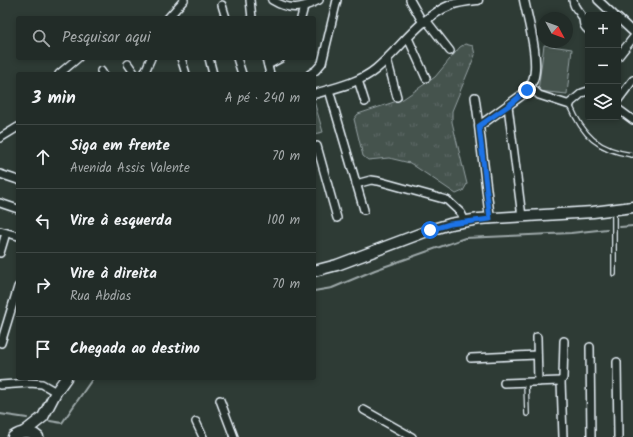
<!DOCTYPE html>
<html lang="pt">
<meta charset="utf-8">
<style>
body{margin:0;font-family:Kalam,sans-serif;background:#2e3834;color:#f1f3f6}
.controls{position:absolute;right:12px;top:12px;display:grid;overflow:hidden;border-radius:4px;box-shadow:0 2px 6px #0003}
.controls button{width:36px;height:36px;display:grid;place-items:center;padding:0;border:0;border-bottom:1px solid #3f4845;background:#222c28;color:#f1f3f6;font:20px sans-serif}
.compass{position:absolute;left:537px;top:12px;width:36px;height:36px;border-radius:50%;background:#222c28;box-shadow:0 2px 6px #0003;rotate:131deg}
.stop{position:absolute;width:12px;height:12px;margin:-9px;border:3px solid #1a73e8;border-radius:50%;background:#fff}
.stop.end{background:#1a73e8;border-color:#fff;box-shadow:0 1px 4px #0008}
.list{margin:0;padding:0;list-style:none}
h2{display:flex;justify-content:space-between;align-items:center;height:52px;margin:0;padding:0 16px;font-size:17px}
h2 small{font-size:13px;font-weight:400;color:#a2a7a8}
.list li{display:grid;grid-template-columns:26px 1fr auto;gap:12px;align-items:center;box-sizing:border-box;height:64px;padding:0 16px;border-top:1px solid #3f4845}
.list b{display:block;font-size:15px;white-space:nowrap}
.list p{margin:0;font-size:13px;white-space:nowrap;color:#a2a7a8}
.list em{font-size:13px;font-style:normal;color:#a2a7a8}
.icon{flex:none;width:22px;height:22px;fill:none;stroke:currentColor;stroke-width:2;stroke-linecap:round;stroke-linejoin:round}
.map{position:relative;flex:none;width:633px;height:437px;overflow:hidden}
.search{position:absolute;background:#222c28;box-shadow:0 2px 6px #0003;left:16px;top:16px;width:300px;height:44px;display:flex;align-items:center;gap:10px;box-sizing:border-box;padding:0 14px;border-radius:4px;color:#a2a7a8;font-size:15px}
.panel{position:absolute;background:#222c28;box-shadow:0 2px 6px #0003;left:16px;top:72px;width:300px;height:308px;border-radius:4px}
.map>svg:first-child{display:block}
</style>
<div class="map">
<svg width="633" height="437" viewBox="0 0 633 437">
<defs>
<pattern id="grass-tufts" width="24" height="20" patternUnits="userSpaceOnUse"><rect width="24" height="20" fill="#45524e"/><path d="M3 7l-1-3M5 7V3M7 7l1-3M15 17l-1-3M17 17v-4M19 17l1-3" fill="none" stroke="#606b68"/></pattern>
</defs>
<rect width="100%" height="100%" fill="#2e3b35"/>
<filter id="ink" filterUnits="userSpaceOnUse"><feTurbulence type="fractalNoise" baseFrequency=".025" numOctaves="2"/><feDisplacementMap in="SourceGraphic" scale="8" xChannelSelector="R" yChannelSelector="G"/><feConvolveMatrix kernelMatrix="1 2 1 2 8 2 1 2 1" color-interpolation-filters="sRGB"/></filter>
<g filter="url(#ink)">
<polygon fill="url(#grass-tufts)" stroke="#96a2a3" points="465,44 473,46 475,55 452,111 452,122 467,184 463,191 456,194 410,163 389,158 368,160 363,156 354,119 358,114 403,99 435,77 460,47"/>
<g fill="#45524e" stroke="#96a2a3">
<polygon points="544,45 572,49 567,94 538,91"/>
<polygon points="314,101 323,132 314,134"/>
</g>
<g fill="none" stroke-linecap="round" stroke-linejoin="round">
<g stroke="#9da8a9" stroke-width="2">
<polyline points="620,227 633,226"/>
<polyline points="314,291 332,288 375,270 465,238 571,233 607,229"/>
<polyline points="0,414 27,418"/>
<polyline points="50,421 62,423 93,378"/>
</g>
<defs>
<g id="service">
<path d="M570,105C583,136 598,150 632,155"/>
<polyline points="614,211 614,274"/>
<polyline points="526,383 527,414"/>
</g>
<g id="minor">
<polyline points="250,0 252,18"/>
<path d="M272,0C290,11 301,9 319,0"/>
<polyline points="410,0 423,23"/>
<path d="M573,0C574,9 577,8 581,15C586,21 580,24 588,30"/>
<polyline points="598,0 614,15"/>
<polyline points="222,5 226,18"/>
<polyline points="168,18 184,0"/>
<polyline points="301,18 304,7"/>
<polyline points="618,18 633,32"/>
<polyline points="426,20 450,51"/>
<polyline points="408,38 426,78"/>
<polyline points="618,57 633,38"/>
<polyline points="181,58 186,74"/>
<polyline points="209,58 213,74"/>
<polyline points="237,58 242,74"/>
<polyline points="266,58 270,74"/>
<polyline points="387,59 397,97"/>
<polyline points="128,64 135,74"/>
<polyline points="268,65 281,58"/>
<polyline points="101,71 103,74"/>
<polyline points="59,74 78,58"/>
<polyline points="144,74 151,58"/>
<polyline points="310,74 316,70 322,63 337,0"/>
<polyline points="358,80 365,102"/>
<polyline points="530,86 539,95 570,105"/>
<polyline points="329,90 364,210"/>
<polyline points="475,97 479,126"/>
<polyline points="618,100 633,80"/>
<polyline points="569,104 582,93 588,91"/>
<polyline points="508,106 522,217"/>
<polyline points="618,109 633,120"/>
<polyline points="0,138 18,127"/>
<polyline points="317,146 337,218"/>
<polyline points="0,174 18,180"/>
<polyline points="356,184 371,180 378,181 447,200 461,213 465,221"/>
<polyline points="0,203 18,209"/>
<polyline points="0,231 18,236"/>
<polyline points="0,253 6,233"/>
<polyline points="537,337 538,382"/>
<polyline points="1,343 18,287"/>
<polyline points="590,347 591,437"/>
<polyline points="471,358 537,355"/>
<polyline points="617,362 618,437"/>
<polyline points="504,383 561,381"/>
<polyline points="0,385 30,383 42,384 56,392"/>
<polyline points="220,400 234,437"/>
<polyline points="364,410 412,437"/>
<polyline points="196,422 203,437"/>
<polyline points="563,437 561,381 563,378 564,341"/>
</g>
<g id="tertiary">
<path d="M314,94C335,88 359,83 376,69C401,48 420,17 451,5C459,2 469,1 478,0"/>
<path d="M490,219L479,126L522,95C527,90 531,86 533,80C540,61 528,20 524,0"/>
</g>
<g id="secondary">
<polyline points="314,271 337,265 430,230 450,224 479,219 593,212 633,207"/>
<polyline points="24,432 43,417 56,392 66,378"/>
<path d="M13,437C21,431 30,430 38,437"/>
</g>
</defs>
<use href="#service" stroke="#e8f1f8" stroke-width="6"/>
<use href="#minor" stroke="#e8f1f8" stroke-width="10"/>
<use href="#tertiary" stroke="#e8f1f8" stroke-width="11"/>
<use href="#secondary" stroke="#e8f1f8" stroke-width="13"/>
<use href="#service" stroke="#26332d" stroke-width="3.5"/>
<use href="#minor" stroke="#26332d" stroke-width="7"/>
<use href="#tertiary" stroke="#26332d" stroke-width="8"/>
<use href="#secondary" stroke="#26332d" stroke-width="10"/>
</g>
</g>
<g fill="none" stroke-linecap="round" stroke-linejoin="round" filter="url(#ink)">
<polyline stroke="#1a73e8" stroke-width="5" points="430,230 450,224 490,219 479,126 508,106 527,90"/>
</g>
</svg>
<div class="controls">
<button>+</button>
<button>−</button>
<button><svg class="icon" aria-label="layers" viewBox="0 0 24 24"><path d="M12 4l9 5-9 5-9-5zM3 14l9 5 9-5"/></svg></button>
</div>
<svg class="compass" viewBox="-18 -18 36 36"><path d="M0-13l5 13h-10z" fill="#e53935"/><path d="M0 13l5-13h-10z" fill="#a2a7a8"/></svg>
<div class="stop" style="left:430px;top:230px"></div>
<div class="stop end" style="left:527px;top:90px"></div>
<div class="search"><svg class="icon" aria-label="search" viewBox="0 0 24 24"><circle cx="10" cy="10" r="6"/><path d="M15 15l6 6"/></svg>Pesquisar aqui</div>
<section class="panel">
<h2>3 min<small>A pé · 240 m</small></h2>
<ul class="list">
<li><svg class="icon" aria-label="ahead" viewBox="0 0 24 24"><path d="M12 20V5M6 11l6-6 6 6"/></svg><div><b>Siga em frente</b><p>Avenida Assis Valente</p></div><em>70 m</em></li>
<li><svg class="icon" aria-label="left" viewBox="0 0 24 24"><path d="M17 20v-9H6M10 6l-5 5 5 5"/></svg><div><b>Vire à esquerda</b></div><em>100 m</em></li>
<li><svg class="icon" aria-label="right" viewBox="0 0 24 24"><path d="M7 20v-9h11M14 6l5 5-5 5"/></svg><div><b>Vire à direita</b><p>Rua Abdias</p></div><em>70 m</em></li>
<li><svg class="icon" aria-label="arrive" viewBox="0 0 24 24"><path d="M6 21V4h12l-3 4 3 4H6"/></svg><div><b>Chegada ao destino</b></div></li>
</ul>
</section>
</div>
